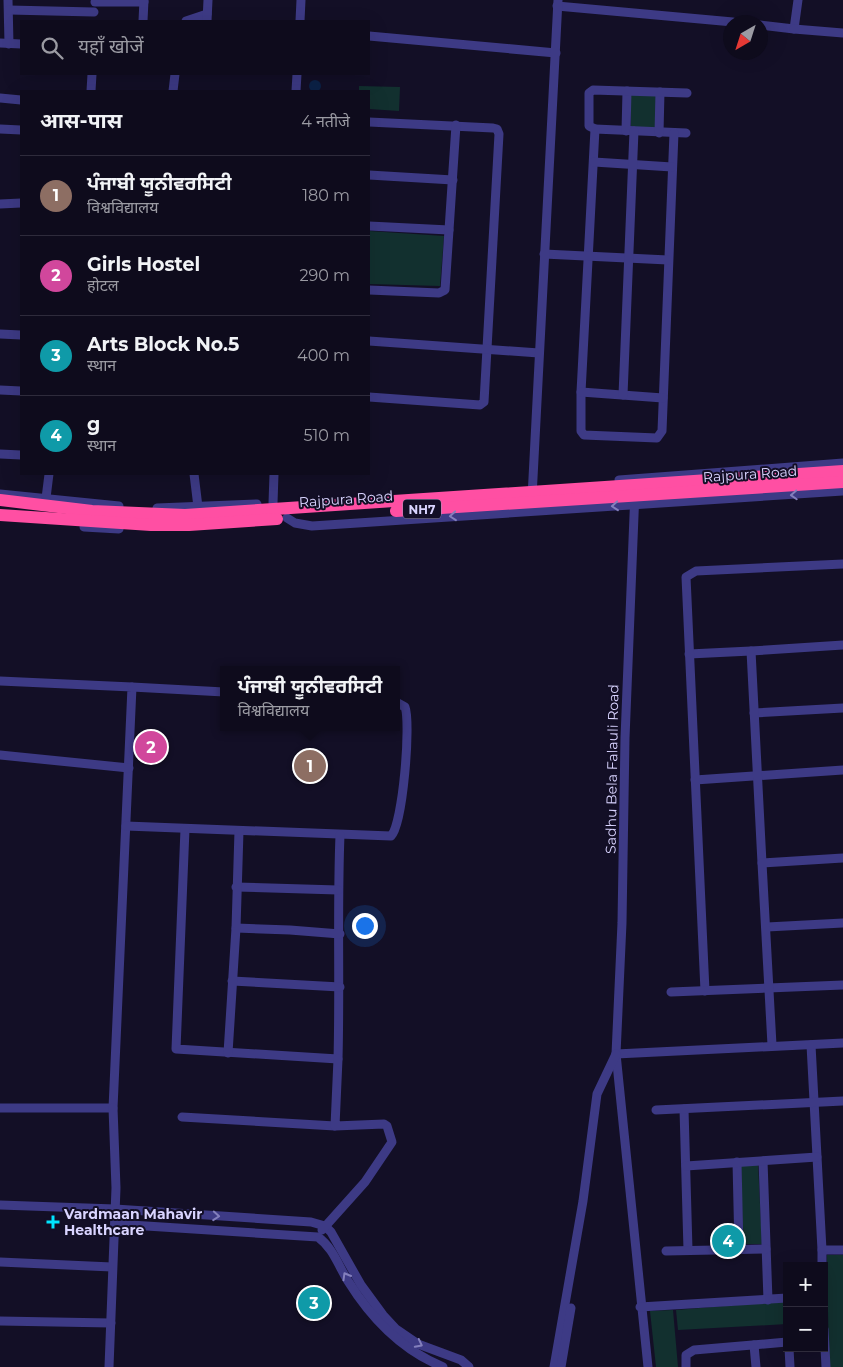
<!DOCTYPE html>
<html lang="hi">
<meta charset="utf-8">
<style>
body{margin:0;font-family:Montserrat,"Noto Sans Devanagari","Noto Sans Gurmukhi",sans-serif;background:#171425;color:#f1f3f6}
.controls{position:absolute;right:15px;bottom:15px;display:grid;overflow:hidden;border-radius:0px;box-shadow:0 5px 20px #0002}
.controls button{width:45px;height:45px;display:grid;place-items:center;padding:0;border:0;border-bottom:1px solid #2e2b3b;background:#0e0b1c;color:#f1f3f6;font:25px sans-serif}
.compass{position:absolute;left:723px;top:15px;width:45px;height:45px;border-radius:50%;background:#0e0b1c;box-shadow:0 5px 20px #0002;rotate:219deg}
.you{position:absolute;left:364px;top:925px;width:18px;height:18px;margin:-12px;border:4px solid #fff;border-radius:50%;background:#1a73e8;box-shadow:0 0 0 8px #1a73e833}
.badge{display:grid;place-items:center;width:32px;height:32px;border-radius:50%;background:#1a73e8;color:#fff;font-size:16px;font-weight:700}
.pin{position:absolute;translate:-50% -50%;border:2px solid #fff;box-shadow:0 1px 5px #0006}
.popup{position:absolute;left:220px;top:666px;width:180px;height:65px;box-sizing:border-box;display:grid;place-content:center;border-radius:0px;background:#0e0b1c;filter:drop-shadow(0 1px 4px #0005);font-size:16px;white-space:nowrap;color:#9b9ba3}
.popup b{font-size:19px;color:#f1f3f6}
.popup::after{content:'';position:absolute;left:50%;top:100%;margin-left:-10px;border:10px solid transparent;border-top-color:#0e0b1c}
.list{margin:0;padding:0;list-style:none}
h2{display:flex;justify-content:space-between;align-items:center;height:65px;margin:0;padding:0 20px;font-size:21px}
h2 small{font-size:16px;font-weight:400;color:#9b9ba3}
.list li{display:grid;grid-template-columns:32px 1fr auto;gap:15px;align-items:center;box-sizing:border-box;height:80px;padding:0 20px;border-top:1px solid #2e2b3b}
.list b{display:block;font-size:19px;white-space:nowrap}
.list p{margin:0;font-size:16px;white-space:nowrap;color:#9b9ba3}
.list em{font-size:16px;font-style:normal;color:#9b9ba3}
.icon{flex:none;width:28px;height:28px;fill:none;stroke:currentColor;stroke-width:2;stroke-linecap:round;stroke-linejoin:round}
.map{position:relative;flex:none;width:843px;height:1367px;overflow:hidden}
.search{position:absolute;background:#0e0b1c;box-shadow:0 5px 20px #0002;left:20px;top:20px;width:350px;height:55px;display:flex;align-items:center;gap:12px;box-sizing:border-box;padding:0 18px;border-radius:0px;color:#9b9ba3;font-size:19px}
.panel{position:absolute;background:#0e0b1c;box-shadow:0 5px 20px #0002;left:20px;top:90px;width:350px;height:385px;border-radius:0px}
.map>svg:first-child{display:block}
</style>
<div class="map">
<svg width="843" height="1367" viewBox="0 0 843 1367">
<rect width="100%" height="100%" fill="#130f26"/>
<g fill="#12302f">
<polygon points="359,86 400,87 399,111 369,109 369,91 359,91"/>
<polygon points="631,94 655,94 657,97 656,129 631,127"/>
<polygon points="369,231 444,236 440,286 369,284"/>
<polygon points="758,1164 762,1244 743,1244 741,1165"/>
<polygon points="827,1255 843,1255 843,1367 829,1367"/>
<polygon points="787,1301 787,1324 678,1330 676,1310"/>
<polygon points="673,1310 678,1367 656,1367 650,1311"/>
</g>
<circle fill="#0c2248" cx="315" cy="86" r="6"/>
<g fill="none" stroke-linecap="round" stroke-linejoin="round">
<g stroke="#3d3a85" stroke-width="9">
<polyline points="8,0 9,44"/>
<polyline points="95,2 144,2"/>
<polyline points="557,6 733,22"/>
<polyline points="9,10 94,12"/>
<polyline points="143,21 144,0"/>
<polyline points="186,21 207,14"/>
<polyline points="207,21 208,0"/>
<polyline points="300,21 301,0"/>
<polyline points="760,25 794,29 798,0"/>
<polyline points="794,29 843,33"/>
<polyline points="369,36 556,53"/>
<polyline points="0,43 21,44"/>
<polyline points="91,91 92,74"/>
<polyline points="173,91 175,74"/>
<polyline points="296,91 297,74"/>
<polyline points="0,98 21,100"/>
<polyline points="369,122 493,128 497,129 499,134 484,402 480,405 369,397"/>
<polyline points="0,129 21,130"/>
<polyline points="595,129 686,133"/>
<polyline points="626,131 627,91"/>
<polyline points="659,133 660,92"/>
<polyline points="674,133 662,431 657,438 584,435 581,431 581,392 595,129 589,126 589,93 593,90 687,93"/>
<polyline points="594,162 672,167"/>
<polyline points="369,175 453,180"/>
<polyline points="0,204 21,203"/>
<polyline points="369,226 449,230"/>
<polyline points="544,254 668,260"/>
<polyline points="369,290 439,293 445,290 456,125"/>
<polyline points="0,334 21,335"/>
<polyline points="369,341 539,353"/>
<polyline points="0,390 21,391"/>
<polyline points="581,392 663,398"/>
<polyline points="623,395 634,131"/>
<polyline points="0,454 21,455"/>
<polyline points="194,474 198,507"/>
<polyline points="619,480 843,463"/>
<polyline points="635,491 625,738 622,923 616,1054 648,1367"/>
<polyline points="0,494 119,506"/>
<polyline points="532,497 558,0"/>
<polyline points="46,498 49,474"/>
<polyline points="273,503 274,474"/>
<polyline points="157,508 257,504"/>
<polyline points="287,518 295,523 312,526 843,491"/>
<polyline points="84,527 119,529"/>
<polyline points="689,654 751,651"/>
<polyline points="0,681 132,687 113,1108 0,1108"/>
<polyline points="132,687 224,692"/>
<polyline points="754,713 843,708"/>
<polyline points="0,755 129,768"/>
<polyline points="695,780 843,770"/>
<path d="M126,826L391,836C403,824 411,723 405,707L396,702"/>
<path d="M185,829L176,1049L338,1059C340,984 337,910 340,835"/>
<polyline points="762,863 751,651 843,645"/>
<polyline points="236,887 338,890"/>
<polyline points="767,927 843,923"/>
<polyline points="236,928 290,930 340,934"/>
<polyline points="232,981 340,987"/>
<polyline points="705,991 686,577 696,571 843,564"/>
<polyline points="671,992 843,985"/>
<polyline points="772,1045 762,863 843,858"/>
<polyline points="811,1045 822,1250"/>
<polyline points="228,1053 236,928 239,831"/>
<polyline points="616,1054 843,1043"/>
<polyline points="684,1109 688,1250"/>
<polyline points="656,1110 843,1101"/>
<polyline points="182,1117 335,1126"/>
<polyline points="763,1161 768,1300"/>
<polyline points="737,1162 739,1249"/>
<polyline points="686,1166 817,1157"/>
<polyline points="0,1205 115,1209 311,1222 325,1226 331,1232 361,1285 383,1315 396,1329 418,1344 461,1360 469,1367"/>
<path d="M115,1224L318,1237C333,1248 338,1265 348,1281C371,1318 402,1350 443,1367"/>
<polyline points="322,1230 365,1182 392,1142 387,1126 384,1124 335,1126 338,1059"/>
<polyline points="666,1251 766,1249"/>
<polyline points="0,1262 112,1267"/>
<polyline points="822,1266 822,1250 843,1250"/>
<polyline points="640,1307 787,1298"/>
<polyline points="0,1321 111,1323"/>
<polyline points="824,1329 826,1367"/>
<polyline points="754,1345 756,1367"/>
<polyline points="789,1348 790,1367"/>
<polyline points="109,1367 116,1188 113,1108"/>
<polyline points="554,1367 583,1201 597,1094 616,1054"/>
<polyline points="561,1367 571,1308"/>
<polyline points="686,1367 686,1355 694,1350 787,1342"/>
</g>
<g stroke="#ff4fa3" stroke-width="12">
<polyline points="0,500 92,511 185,515 843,471"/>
<polyline points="396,511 843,482"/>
<polyline points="0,515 151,525 189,525 277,519"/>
</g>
</g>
<defs><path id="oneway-chevron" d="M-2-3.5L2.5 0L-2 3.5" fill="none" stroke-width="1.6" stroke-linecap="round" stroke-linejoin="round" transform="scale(1.25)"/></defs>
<g stroke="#837fbc">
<use href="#oneway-chevron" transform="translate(794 495) rotate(177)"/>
<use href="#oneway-chevron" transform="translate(615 506) rotate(175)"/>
<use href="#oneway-chevron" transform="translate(453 516) rotate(175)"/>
<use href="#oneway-chevron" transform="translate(216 1216) rotate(4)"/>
<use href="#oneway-chevron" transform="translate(346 1276) rotate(-120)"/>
<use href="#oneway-chevron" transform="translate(419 1344) rotate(27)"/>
</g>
<path fill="#00e5ff" stroke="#130f26" stroke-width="2" d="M50.5 1214.5h5v5h5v5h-5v5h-5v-5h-5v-5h5z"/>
<g text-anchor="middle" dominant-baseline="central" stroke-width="4" stroke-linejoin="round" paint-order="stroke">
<rect fill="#130f26" stroke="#9e99be" stroke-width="1" x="403" y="499.5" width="38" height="19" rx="4"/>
<g font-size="12" font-weight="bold" fill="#d9d4ff">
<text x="422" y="509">NH7</text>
</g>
<g font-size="14" fill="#d9d4ff" stroke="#130f26">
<text transform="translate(750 474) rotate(-4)">Rajpura Road</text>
<text transform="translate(346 499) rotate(-4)">Rajpura Road</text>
<text transform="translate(612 769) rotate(-89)">Sadhu Bela Falauli Road</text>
</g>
<g font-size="14" font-weight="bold" fill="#d9d4ff" stroke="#130f26" text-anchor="start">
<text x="64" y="1214">Vardmaan Mahavir<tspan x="64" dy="16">Healthcare</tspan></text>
</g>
</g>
</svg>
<div class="controls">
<button>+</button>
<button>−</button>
</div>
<svg class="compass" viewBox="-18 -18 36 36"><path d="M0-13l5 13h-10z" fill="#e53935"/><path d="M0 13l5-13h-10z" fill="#9b9ba3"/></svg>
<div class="you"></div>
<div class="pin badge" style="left:310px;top:766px;background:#8d6e63">1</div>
<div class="popup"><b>ਪੰਜਾਬੀ ਯੂਨੀਵਰਸਿਟੀ</b>विश्वविद्यालय</div>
<div class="pin badge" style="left:151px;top:747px;background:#d1479c">2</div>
<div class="pin badge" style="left:314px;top:1303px;background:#0f9aa8">3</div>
<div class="pin badge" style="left:728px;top:1241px;background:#0f9aa8">4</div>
<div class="search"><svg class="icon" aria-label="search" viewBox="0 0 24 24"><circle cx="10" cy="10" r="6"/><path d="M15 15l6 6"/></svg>यहाँ खोजें</div>
<section class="panel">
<h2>आस-पास<small>4 नतीजे</small></h2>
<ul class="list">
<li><span class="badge" style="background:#8d6e63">1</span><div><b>ਪੰਜਾਬੀ ਯੂਨੀਵਰਸਿਟੀ</b><p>विश्वविद्यालय</p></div><em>180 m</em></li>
<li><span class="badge" style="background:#d1479c">2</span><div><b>Girls Hostel</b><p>होटल</p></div><em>290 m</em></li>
<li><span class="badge" style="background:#0f9aa8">3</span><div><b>Arts Block No.5</b><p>स्थान</p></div><em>400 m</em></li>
<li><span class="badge" style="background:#0f9aa8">4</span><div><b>g</b><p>स्थान</p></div><em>510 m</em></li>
</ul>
</section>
</div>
